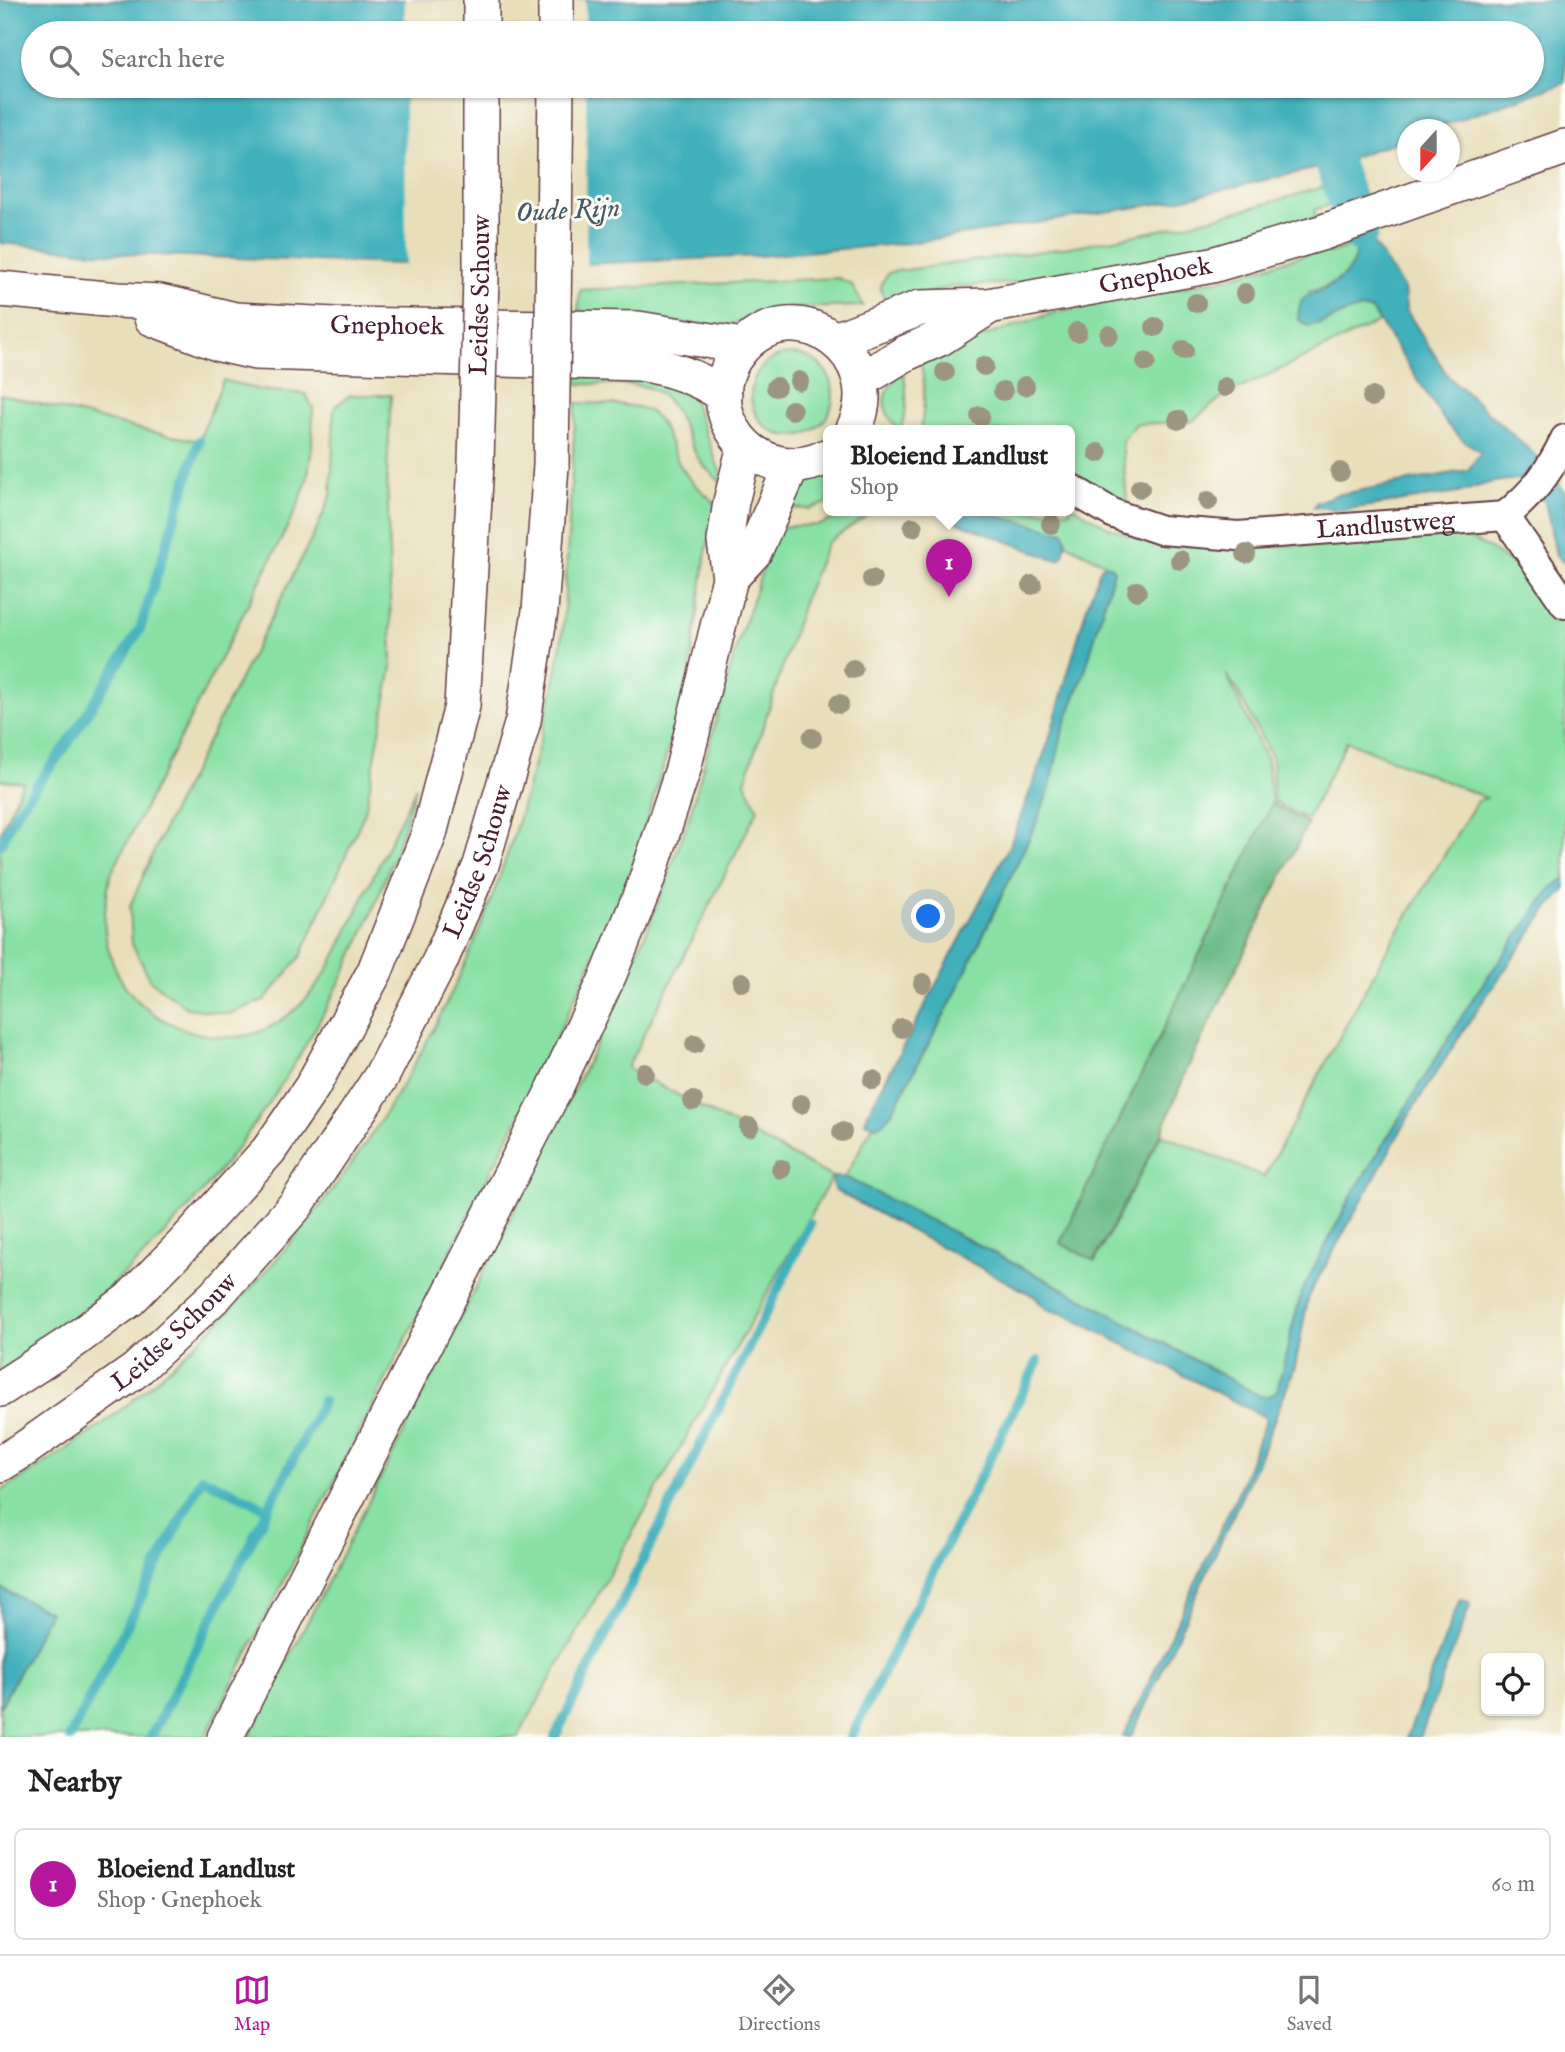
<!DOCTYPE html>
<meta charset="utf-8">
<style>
body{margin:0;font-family:"IM FELL English",serif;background:#f2f2f2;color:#222}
.controls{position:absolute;right:21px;bottom:21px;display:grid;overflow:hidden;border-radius:10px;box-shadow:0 2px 5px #0004}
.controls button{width:63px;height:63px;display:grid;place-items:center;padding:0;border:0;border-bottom:2px solid #e0e0e0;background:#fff;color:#222;font:35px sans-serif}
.compass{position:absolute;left:1397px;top:119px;width:63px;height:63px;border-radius:50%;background:#fff;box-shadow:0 2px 5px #0004;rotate:201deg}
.you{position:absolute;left:929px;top:917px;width:24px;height:24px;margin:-18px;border:5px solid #fff;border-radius:50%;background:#1a73e8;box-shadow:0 0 0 10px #1a73e833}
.badge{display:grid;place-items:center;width:46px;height:46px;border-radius:50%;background:#b5179e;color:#fff;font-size:23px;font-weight:700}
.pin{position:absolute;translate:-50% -58px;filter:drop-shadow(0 2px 4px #0008)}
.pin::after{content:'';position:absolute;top:37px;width:24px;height:21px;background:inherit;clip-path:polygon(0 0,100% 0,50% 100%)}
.popup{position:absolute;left:823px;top:425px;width:252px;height:91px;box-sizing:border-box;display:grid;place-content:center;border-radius:10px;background:#fff;filter:drop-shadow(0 2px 5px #0005);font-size:23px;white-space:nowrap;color:#767676}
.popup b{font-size:26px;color:#222}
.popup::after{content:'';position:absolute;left:50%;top:100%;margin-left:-14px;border:14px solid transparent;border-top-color:#fff}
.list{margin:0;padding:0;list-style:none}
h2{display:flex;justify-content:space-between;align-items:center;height:91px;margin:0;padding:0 28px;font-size:30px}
h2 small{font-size:23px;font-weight:400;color:#767676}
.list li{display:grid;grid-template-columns:46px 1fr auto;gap:21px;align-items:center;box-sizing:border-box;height:112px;margin:0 14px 14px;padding:0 14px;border:2px solid #e0e0e0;border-radius:10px}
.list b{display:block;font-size:26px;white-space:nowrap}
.list p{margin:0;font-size:23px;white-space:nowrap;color:#767676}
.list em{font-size:23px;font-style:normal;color:#767676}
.icon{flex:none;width:38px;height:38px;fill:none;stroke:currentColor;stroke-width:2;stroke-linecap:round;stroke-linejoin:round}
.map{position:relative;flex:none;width:1565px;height:1737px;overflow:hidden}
.search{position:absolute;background:#fff;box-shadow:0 2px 5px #0004;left:21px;right:21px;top:21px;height:77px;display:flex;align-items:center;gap:18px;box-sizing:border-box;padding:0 24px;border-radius:38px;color:#767676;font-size:26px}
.sheet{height:217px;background:#fff}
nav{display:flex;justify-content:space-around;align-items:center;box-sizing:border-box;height:98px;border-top:2px solid #e0e0e0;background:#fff;font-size:19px;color:#767676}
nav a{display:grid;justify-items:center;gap:4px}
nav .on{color:#b5179e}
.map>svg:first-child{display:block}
</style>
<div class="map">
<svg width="1565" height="1737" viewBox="0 0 1565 1737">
<rect width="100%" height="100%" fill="#fdfcf7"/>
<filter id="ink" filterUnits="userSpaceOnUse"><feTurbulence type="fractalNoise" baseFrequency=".0143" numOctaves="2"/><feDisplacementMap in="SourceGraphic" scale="14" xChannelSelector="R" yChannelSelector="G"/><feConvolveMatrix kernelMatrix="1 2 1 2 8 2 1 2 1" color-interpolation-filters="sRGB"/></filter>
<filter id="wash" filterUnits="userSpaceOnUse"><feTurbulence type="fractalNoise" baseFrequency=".00686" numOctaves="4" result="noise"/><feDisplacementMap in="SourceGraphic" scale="28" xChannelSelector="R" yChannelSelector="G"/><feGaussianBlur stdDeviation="1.57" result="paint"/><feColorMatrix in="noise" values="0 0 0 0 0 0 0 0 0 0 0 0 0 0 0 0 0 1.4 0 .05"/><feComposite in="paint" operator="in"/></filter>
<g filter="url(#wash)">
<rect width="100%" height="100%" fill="#e8deba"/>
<g fill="#88e0a4" stroke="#698068" stroke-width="2" fill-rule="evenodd">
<path d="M1333,184L1337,202L1314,210L1316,218L1219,247L1037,281L950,287L889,305C878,292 878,284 890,272C993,258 1098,246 1199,221C1244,211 1288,197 1333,184Z"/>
<path d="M1354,245C1361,272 1330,287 1309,292L1319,325L1359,307L1372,310L1379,322L1222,397L1191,422L1136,424L1122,442L1127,502L1070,472V431H920C926,405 925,384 920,358L1053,313L1228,278L1327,248L1329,253Z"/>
<polygon points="838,278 852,285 863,306 785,308 725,326 578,317 580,290"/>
<circle cx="792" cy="395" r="41"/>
<path d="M903,370C907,389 909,413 899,431C876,403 882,394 903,370Z"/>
<path d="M579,371L645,375L690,392L725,485C715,477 705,469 698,458C684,434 678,398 649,388C631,382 599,385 578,384Z"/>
<path d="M223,380L260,390L306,394L313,409L312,448L307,480L297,508L110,876C103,914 100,938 118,974C140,1019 202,1045 249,1035C267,1031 286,1018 299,1006C328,978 342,942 359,906C378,866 397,827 416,787C348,1022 206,1236 0,1372V833L23,782L0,780V394L148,431L199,441Z"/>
<polygon points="350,395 391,395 387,475 392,667 365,812 301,956 265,1000 229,1014 187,1008 151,981 132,944 130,906 167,822 317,528 331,495 334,407"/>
<path d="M576,403C596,404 630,402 648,411C666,420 671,451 681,467C691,483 705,494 719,506L706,552L692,655L680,710L629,880L537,1080L205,1737H0V1708L50,1612L0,1588V1492C44,1464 88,1437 128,1404C326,1240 463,1030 529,782C542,734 556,686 562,636C565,611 565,584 567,559C570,507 573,455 576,403Z"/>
<path d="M828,473V503L810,509L783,508C798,488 805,482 828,473Z"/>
<path d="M1070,505L1110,528L1139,539L1167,544L1253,548L1456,534C1483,541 1524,570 1543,591C1551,601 1558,612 1565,623V884L1550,890L1475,995L1352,1195L1301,1293L1277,1391L1270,1396H1260L1072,1293L845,1177L873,1125L876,1126L892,1112L953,998L1035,826L1063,729L1085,671L1114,570L1110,566L1065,543L1063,532L975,511H1070ZM1226,674L1237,690L1272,758L1274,802L1307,819L1347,741L1486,798L1477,801L1385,953L1264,1177L1161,1134L1095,1261L1061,1242L1272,804L1267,761Z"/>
<polygon points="855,511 874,511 827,543 806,594 745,782 758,809 627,1068 832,1177 518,1737 249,1737 401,1438 598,1041 652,919 688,821 738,642 777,527 819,525"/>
</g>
<polygon fill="#6ebe8a" stroke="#5c6e5a" stroke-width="2" points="1272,804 1308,823 1187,1069 1161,1134 1094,1261 1060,1243"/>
<g fill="#41b0bb" stroke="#466873" stroke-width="2" fill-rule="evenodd">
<path d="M0,0H1565V83L1432,129L1408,130L1407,138L1327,166L1163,203L910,243L759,256L583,264H397L103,253L0,243ZM33,33H1532V86H33Z"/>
<path d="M1351,181L1372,241L1404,289L1406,310L1448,376L1537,457L1565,492V564L1556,555L1545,502L1519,479L1492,482L1458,493L1342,510L1314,507L1317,502L1336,495L1468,470L1481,452L1464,441L1446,423L1372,310C1348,305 1331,324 1307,326L1298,319C1299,293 1306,297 1325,289C1341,281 1355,267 1356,250L1334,187Z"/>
<polygon points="957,511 975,511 1064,532 1066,540 1063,557 1058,560 1048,557 954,521"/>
<polygon points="1105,565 1110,566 1114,570 1085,671 1063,729 1050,788 1035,826 953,998 892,1112 883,1123 876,1126 865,1122 868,1113 1010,845 1048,743 1087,606 1101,567"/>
<polygon points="1565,879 1565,890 1550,906 1481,1004 1414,1107 1314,1286 1308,1299 1295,1367 1258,1461 1131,1737 1123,1737 1239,1490 1266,1419 1263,1416 1064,1314 1046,1309 1034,1296 834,1190 832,1177 845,1177 1072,1293 1260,1396 1270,1396 1277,1391 1301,1293 1352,1195 1475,995 1552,887"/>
<polygon points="0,1588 50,1612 0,1708"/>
<polygon points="1460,1599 1471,1603 1420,1737 1407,1737"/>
</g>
<g fill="#e8deba">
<rect x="405" y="0" width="180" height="33"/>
<polygon points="405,86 586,86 586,267 406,268"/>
</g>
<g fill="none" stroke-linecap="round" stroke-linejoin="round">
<g stroke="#41b0bb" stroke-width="10">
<polyline points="0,845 16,813 69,742 140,629 199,441"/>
<polyline points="70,1737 202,1478 268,1509"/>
<polyline points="151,1737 323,1401"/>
<polyline points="555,1737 810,1224"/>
<polyline points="851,1737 1038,1361"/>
</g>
<polyline stroke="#41b0bb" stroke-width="38" points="1234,86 1327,143 1359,233"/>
</g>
</g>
<g filter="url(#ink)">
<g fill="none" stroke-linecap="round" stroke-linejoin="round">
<defs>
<g id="minor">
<path id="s1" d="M1070,488L1114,514L1161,530L1238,536L1505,516"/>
<polyline points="1505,516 1565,604"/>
<path d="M1505,516C1535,491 1548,474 1565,439"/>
</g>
<g id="tertiary">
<polyline points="481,0 481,33"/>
<polyline points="556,33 556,0"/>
<path id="s2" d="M0,289L117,300L160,302L235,320L335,325L638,329L743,346"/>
<path d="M152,318L220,344L255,352L639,363C671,368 697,377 724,395"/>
<path id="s3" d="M835,340L920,308L988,306L1212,265L1321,233L1565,147"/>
<polyline points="861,380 906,353 940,338 988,307"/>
<path d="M828,456C758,493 689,408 742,348C795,288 892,355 853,431"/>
<polyline points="730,578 754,552 792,465"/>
<polyline points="0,1389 69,1344 129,1300 184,1244 269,1150 312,1087 375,971 429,834 462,706 476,463"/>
<path id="s4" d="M0,1464L23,1450L136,1370L216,1295L296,1205L381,1077L440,961L481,865L523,721L540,611L551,466"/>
<polyline points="225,1737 554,1090 609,974 646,882 683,769 730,578 725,541 731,502 745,446"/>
</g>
</defs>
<use href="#minor" stroke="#623c40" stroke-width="32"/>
<use href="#tertiary" stroke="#623c40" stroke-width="38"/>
<use href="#minor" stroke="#fff" stroke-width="28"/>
<use href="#tertiary" stroke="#fff" stroke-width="35"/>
<defs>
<g id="tertiary-bridge">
<path id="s5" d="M476,463L481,277V86"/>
<polyline points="551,466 556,86"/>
</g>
</defs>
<use href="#tertiary-bridge" stroke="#623c40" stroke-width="38" stroke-linecap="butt"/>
<use href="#tertiary-bridge" stroke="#fff" stroke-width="35"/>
</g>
<g fill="#9c957f">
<circle cx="1245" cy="293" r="10"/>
<circle cx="1196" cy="303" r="10"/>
<circle cx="1155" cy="327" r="10"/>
<circle cx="1077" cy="332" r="10"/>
<circle cx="1109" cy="335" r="10"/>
<circle cx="1184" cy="350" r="10"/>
<circle cx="1146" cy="362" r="10"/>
<circle cx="984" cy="366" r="10"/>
<circle cx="945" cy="372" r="10"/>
<circle cx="799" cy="381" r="10"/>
<circle cx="1025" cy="386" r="10"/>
<circle cx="776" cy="387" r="10"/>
<circle cx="1225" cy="387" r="10"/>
<circle cx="1003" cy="391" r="10"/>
<circle cx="1372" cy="397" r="10"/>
<circle cx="792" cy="410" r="10"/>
<circle cx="980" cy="416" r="10"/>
<circle cx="1178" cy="420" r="10"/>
<circle cx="1098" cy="453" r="10"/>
<circle cx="1340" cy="472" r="10"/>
<circle cx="1140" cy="488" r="10"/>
<circle cx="1208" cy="501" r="10"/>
<circle cx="1051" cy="524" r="10"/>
<circle cx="913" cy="527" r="10"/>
<circle cx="1246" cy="554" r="10"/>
<circle cx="1180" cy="560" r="10"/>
<circle cx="872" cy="579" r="10"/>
<circle cx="1032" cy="585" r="10"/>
<circle cx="1137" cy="591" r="10"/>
<circle cx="853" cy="669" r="10"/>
<circle cx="839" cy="704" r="10"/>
<circle cx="812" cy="738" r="10"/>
<circle cx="742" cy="982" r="10"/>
<circle cx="923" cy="983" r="10"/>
<circle cx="902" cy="1028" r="10"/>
<circle cx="695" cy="1044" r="10"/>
<circle cx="645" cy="1073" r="10"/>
<circle cx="873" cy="1080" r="10"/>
<circle cx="693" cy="1101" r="10"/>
<circle cx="801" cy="1104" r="10"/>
<circle cx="749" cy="1127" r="10"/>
<circle cx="842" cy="1132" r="10"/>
<circle cx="781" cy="1169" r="10"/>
</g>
</g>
<g text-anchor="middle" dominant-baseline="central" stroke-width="6" stroke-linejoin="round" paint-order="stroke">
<g font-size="26" fill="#4a1f2b" stroke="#fdfcf7">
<text stroke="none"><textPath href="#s3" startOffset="329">Gnephoek</textPath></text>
<text stroke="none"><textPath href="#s5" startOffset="168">Leidse Schouw</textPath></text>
<text stroke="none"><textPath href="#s2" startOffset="390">Gnephoek</textPath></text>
<text stroke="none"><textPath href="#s1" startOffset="326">Landlustweg</textPath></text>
<text stroke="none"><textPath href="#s4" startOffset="786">Leidse Schouw</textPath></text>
<text stroke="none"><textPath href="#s4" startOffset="219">Leidse Schouw</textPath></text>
</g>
<g font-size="28" font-style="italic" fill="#465965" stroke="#fdfcf7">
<text transform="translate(568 211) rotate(-3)">Oude Rijn</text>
</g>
</g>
</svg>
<div class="controls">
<button><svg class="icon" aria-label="locate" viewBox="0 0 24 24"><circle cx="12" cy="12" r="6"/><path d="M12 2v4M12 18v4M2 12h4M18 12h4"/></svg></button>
</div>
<svg class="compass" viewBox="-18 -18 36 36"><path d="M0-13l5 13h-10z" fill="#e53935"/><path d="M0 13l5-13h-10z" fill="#767676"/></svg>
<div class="you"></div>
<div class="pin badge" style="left:949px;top:597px">1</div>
<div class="popup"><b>Bloeiend Landlust</b>Shop</div>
<div class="search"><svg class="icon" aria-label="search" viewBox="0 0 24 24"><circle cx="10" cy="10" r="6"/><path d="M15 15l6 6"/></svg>Search here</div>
</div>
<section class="sheet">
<h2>Nearby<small></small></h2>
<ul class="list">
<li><span class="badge">1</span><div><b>Bloeiend Landlust</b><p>Shop · Gnephoek</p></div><em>60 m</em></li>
</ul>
</section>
<nav>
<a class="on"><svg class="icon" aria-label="map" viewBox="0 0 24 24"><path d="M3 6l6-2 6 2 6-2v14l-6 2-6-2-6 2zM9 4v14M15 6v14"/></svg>Map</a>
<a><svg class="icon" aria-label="directions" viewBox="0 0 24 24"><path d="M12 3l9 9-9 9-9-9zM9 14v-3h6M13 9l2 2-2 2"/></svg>Directions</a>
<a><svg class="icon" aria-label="saved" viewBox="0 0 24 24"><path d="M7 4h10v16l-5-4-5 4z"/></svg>Saved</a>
</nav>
